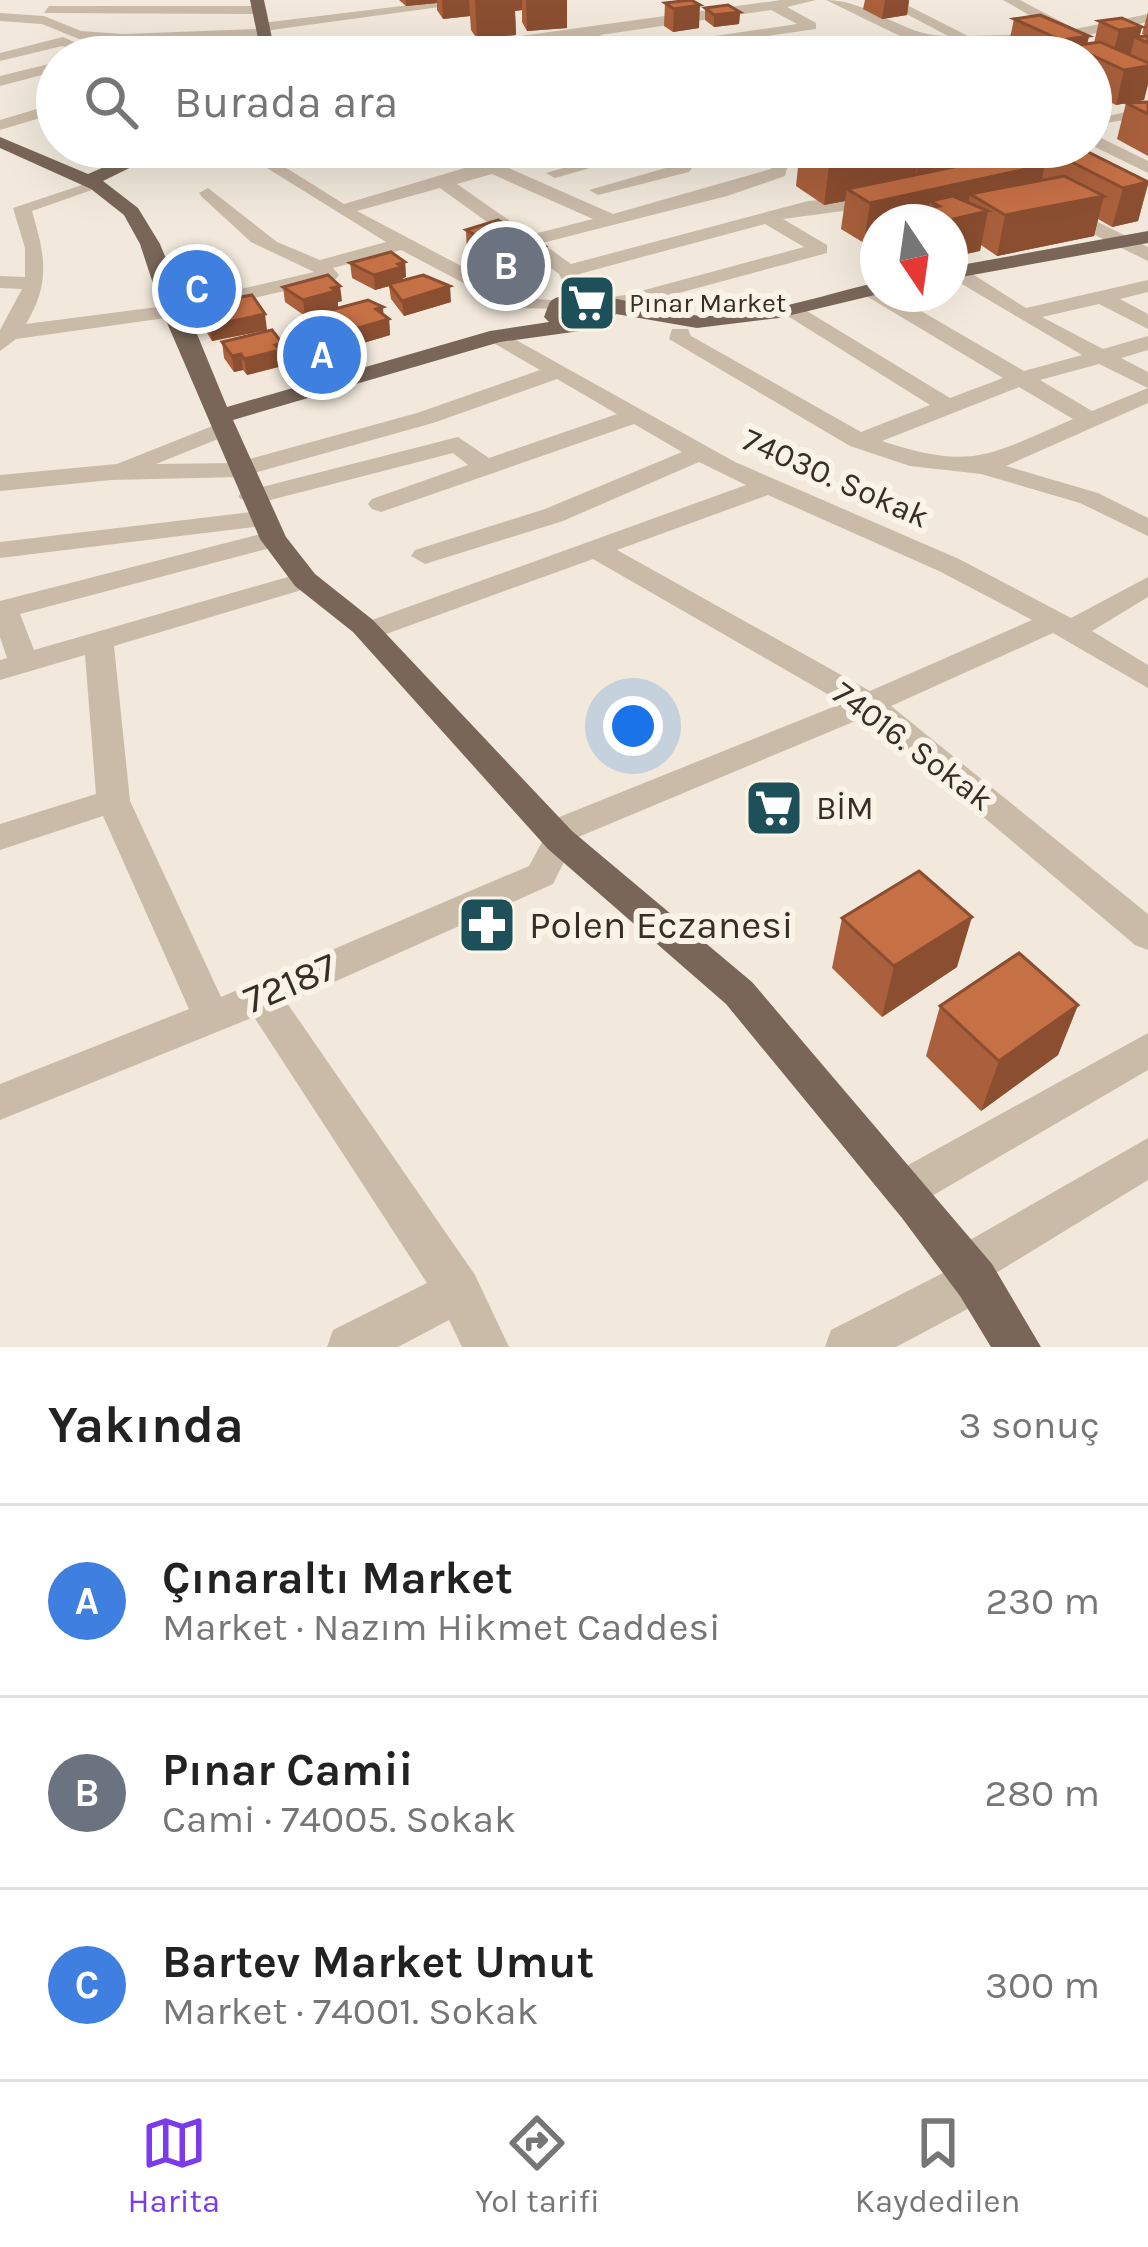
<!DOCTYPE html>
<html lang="tr">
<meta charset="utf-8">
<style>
body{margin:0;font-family:Karla,sans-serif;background:#f6f6f6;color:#222}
.compass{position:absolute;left:860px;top:204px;width:108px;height:108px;border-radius:50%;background:#fff;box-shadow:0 12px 48px #0002;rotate:167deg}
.you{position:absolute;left:633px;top:726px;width:42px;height:42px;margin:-30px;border:9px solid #fff;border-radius:50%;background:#1a73e8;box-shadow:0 0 0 18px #1a73e833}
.badge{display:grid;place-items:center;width:78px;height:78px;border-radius:50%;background:#7c3aed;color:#fff;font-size:39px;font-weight:700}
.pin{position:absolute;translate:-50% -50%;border:6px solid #fff;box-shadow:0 3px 12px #0006}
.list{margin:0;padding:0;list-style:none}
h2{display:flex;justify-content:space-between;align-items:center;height:156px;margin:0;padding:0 48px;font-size:51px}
h2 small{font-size:39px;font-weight:400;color:#767676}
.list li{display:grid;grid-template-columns:78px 1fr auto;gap:36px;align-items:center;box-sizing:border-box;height:192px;padding:0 48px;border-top:3px solid #e0e0e0}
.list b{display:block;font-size:45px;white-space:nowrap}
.list p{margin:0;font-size:39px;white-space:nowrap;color:#767676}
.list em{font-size:39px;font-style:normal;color:#767676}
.icon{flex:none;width:66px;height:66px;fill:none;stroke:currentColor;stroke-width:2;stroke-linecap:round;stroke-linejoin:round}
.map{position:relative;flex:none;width:1148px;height:1347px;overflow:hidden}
.search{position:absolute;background:#fff;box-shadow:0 12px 48px #0002;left:36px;right:36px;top:36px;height:132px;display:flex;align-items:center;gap:30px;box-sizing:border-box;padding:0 42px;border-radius:66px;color:#767676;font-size:45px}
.sheet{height:732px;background:#fff}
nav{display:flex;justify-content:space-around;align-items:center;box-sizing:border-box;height:168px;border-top:3px solid #e0e0e0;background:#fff;font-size:33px;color:#767676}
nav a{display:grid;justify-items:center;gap:6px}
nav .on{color:#7c3aed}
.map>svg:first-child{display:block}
</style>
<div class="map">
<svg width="1148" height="1347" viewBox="0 0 1148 1347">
<rect width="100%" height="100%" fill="#f2e9dc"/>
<polygon fill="#b2c19c" points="599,34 621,49 566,57 476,57 474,53"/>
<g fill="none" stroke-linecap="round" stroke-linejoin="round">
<g fill="#cabaa8" fill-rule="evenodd">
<polygon points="451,0 491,0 271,30 266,37 123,42 79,39 42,24 0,21 0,13 44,16 81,31 123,34 256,29 262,23"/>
<polygon points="781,0 816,0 787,7 816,23 816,29 637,55 572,57 797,24 771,10 449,57 370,57"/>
<path d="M826,0C870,0 903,37 948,36L880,0H897L968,36L1061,33L1003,0H1020L1075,29L1148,14V22L1046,44L921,45L850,57H816L906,39Z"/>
<polygon points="49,6 260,6 267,10 260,14 44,13"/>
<polygon points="63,37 87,48 80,52 62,46 0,61 0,53"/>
<polygon points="57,62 57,71 0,86 0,76"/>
<polygon points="57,103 57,113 0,130 0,120"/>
<polygon points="1148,107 1148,117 1111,122 1091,132 1091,120"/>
<polygon points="1091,133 1148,161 1148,173 1091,145"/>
<path d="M233,147H253L344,204L535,147H563L504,166L613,214L771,169L777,147H793L785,176L727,196L542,243L571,264L808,201L880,196L889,201L880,206L783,219L827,245V253L627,307L600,309L590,303L593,299L626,295L804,247L765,224L579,274L585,289L575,295L568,293L559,274L440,188L357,211L522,298L566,301V309L511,308L401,250L333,268L339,275L336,279L173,317L16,339L0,351V330L22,289L0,288V276L25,277V248L13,208L97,180L106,185L32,211C45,256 51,282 26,324L173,305L314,272L251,242L202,197L199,193L208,188L277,242L320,260L386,242ZM492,174L593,219L530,235L457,184Z"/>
<polygon points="636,147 660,148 555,178 546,173"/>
<polygon points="966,147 987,147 1018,165 1003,169"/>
<polygon points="683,163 692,168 689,172 598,195 589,190"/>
<polygon points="1056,208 1070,208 1148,247 1148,261 1056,216"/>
<path d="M950,267L963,268L1026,308L1148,280V292L1120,299L1148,314V329L1099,304L1042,317L1103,349L1148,336V350L1121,358L1148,372V388L1099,364L1040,380L1092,411L1148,388V403L1006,466L1098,493L1148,518V536L1080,503L981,474L910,466L850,446L669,339L672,329H688L691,336L861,432L930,405L783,313V305H797L950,398L1003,378L863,294V286H877L878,294H892L1024,371L1082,355L950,277ZM1019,387L1073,419C989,455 973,471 882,441Z"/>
<path d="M498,330L735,462L959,559L1071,618L1148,577V597L1092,631L1148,665V688L1053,633L891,706L1148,914V950L1135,945L865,717L576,838L553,884L287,1003L475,1275L509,1347H462L449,1320L398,1347H327L333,1330L427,1283L254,1017L0,1120V1084L189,1009L103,816L0,850V824L96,794L85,655L0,680V660L7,658L0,637V601L273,531L282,533L286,539L282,545L20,614L34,650L305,572L319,580L315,586L114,646L130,801L221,997L529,866L542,842L537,833L542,824L843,703L593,559L378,637H358L354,631L358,625L746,485L699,462L563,521L425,564L411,556L415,550L545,509L682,452L634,424L381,512L372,509L368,504L372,499L468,465L453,453L251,505L238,497L242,492L458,437L489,458L617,414L557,379L433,423L240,477L111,480L0,491V475L117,464L225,421L237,428L233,433L156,464L235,463L417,413L540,370L490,341L487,336ZM768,495L939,571L1032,620L870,691L617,550Z"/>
<polygon points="261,511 274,519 270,525 0,558 0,542"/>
<polygon points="1148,1033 1148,1070 920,1203 905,1209 890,1203 884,1189 890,1175"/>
<polygon points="1148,1138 1148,1180 996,1273 999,1280 992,1296 896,1347 825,1347 831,1330 945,1272 949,1252"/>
</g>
<g fill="#796659" fill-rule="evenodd">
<polygon points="250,0 264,0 276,57 262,57"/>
<path d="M0,137L88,174L150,147H172L103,181L138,208L160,244L227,407L490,331L549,322L544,317C546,313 548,303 552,300C578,283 661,311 692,315C748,321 823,295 878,282L879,294L779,318L697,328L616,314L609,327L500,342L233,420L286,537L315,574L373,620L572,831L752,982L992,1264L1041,1347H991L960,1296L902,1218L726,1004L548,849L353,632L295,586L260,539L162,311L140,244L124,215L91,189L0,148ZM589,308L596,312L594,316L567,314Z"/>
<polygon points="1148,231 1148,243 950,279 950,267"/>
</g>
</g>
<g fill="#aa603c">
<polygon points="399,0 567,0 567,28 527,31 522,22 522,10 515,11 516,35 477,39 471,30 470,16 443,19 437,10 437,3 406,6"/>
<polygon points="865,0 909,0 907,15 882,19 863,9"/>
<polygon points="665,3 699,28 673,32 664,26"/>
<polygon points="705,8 740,12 739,24 714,27 705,20"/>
<polygon points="1148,12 1148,84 1144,100 1130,102 1148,102 1148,156 1117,139 1126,103 1116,105 1091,93 1091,57 1018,57 1007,52 1014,19 1089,36 1087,44 1094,43 1099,21 1142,27 1139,37 1146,36 1142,34"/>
<polygon points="804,147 969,147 966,160 949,166 948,168 1024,155 1026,147 1078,147 1148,182 1148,185 1138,221 1112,227 1098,219 1094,236 997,256 981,245 980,251 950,222 878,222 878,240 864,243 841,229 845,201 824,205 796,186 800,148"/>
<polygon points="466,230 545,274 514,285 467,258"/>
<polygon points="405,262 406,277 403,278 403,280 451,302 404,316 391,299 389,286 375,290 352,278 350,263"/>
<polygon points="283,287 342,301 338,302 338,307 305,316 285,302"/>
<polygon points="197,305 267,330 212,341 200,321"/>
<polygon points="383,307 383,315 389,319 390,335 350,347 338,336 332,338 322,329 320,313"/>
<polygon points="222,342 282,343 285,359 281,360 282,366 247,375 243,370 234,372 224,358"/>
<polygon points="842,918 957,967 882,1017 832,968"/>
<polygon points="1078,1005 1058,1055 981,1111 926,1056 940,1006"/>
</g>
<g fill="#8b4e31">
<polygon points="406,0 437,0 437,3 406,6"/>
<polygon points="442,0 469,0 470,16 443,19"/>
<polygon points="475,0 522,0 522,10 515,11 516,35 477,39"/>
<polygon points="526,0 567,0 567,28 527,31"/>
<polygon points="885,0 909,0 907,15 882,19"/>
<polygon points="700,5 699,28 673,32 674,9"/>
<polygon points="740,12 739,24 714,27 714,15"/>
<polygon points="1142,27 1139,39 1135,37 1129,61 1111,63 1119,30"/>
<polygon points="1089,36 1085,52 1072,46 1070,57 1057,57 1061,40"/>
<polygon points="1148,66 1148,84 1144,100 1116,105 1124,70"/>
<polygon points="921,147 952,147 948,172 915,181"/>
<polygon points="952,147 969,147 966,160 949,166"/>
<polygon points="920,149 913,187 847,189 845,201 824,205 829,166"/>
<polygon points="1045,165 1037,204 970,194 966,216 988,211 980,251 950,258 950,222 936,222 939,206 930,201 926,222 897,207 895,222 878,222 878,240 864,243 870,203"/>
<polygon points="1148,182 1138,221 1112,227 1123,188"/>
<polygon points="1104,196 1094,236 997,256 1005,215"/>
<polygon points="545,246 545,274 514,285 513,256"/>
<polygon points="405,262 406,277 403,278 404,282 375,290 374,275"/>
<polygon points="340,286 342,301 338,302 338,307 305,316 303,300"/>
<polygon points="450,286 451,302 404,316 402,301"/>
<polygon points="383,307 384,321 389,319 390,335 350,347 348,331 376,309"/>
<polygon points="265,314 267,330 212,341 209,326"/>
<polygon points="336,320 338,336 332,338 330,322"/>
<polygon points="282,343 285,359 281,360 282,366 247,375 244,359"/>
<polygon points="335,351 336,359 318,363 317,355"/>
<polygon points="241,354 243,370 234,372 232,356"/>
<polygon points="972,917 957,967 882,1017 894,966"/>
<polygon points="1078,1005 1058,1055 981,1111 999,1061"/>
</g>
<g fill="#c67046" stroke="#8b4e31" stroke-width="3">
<polygon points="691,0 700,5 674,9 665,3"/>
<polygon points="728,5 740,12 714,15 705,8"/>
<polygon points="1040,15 1089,36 1061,40 1014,19"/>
<polygon points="1122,18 1142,27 1119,30 1099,21"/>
<polygon points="1148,36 1148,43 1135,37"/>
<polygon points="1100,42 1148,63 1148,66 1124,70 1072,46"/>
<polygon points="1148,102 1148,114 1126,103"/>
<polygon points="806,147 916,147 920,149 829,166 800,148"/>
<polygon points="1042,147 1078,147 1148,182 1123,188"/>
<polygon points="1021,153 1045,165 870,203 847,189"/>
<polygon points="1064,176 1104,196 1005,215 970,194"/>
<polygon points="953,196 988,211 941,222 917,222 897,207 919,202 929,208 939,206 930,201"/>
<polygon points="498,220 545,246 513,256 466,230"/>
<polygon points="391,252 405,262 398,264 402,267 374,275 350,263"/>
<polygon points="328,275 340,286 332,288 336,291 303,300 283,287"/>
<polygon points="423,275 450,286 402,301 389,284"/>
<polygon points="252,295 265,314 209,326 197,305"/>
<polygon points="368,300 383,307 376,309 389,319 348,331 336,320 330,322 320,313"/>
<polygon points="272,330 282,343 275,345 280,350 244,359 241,354 232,356 222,342"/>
<polygon points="326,339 335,351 317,355 309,342"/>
<polygon points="919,871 972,917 894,966 842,918"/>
<polygon points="1019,953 1078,1005 999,1061 940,1006"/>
</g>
<defs>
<symbol id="supermarket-square" viewBox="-11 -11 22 22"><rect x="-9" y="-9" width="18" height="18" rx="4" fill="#1e5059" stroke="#faf3e8"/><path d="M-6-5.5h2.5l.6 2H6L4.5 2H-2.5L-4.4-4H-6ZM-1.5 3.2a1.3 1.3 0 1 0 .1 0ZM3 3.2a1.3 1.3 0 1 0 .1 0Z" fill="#fff"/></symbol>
<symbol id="pharmacy-square" viewBox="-11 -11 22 22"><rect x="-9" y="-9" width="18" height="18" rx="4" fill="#1e5059" stroke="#faf3e8"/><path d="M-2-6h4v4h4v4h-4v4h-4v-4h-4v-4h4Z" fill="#fff"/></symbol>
</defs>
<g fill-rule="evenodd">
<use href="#supermarket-square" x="554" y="270" width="66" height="66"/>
<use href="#supermarket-square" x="741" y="775" width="66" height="66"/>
<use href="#pharmacy-square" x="454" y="892" width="66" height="66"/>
</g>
<g text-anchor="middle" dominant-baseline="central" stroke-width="12" stroke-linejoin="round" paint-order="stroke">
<g font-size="27" fill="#372e28" stroke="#faf3e8" text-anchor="start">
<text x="629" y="303">Pınar Market</text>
</g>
<g font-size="33" fill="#372e28" stroke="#faf3e8">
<text transform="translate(836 478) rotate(24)">74030. Sokak</text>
<text transform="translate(913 746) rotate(37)">74016. Sokak</text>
</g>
<g font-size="33" fill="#372e28" stroke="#faf3e8" text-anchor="start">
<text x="816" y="808">BİM</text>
</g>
<g font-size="39" fill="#372e28" stroke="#faf3e8" text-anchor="start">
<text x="529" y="925">Polen Eczanesi</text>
</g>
<g font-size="39" fill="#372e28" stroke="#faf3e8">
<text transform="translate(290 983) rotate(-23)">72187</text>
</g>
</g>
</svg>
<svg class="compass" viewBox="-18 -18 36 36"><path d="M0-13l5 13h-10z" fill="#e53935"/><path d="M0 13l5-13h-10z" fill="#767676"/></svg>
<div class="you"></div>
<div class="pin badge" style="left:322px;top:355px;background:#3f7fe0">A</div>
<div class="pin badge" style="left:506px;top:266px;background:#6b7280">B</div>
<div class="pin badge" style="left:197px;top:289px;background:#3f7fe0">C</div>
<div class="search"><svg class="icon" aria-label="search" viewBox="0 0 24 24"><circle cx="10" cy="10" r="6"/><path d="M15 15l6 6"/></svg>Burada ara</div>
</div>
<section class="sheet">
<h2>Yakında<small>3 sonuç</small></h2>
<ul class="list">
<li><span class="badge" style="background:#3f7fe0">A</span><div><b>Çınaraltı Market</b><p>Market · Nazım Hikmet Caddesi</p></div><em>230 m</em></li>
<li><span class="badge" style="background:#6b7280">B</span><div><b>Pınar Camii</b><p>Cami · 74005. Sokak</p></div><em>280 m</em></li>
<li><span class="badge" style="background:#3f7fe0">C</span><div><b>Bartev Market Umut</b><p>Market · 74001. Sokak</p></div><em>300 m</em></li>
</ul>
</section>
<nav>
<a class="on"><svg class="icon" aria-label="map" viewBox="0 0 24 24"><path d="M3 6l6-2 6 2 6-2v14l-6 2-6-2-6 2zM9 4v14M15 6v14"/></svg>Harita</a>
<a><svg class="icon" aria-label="directions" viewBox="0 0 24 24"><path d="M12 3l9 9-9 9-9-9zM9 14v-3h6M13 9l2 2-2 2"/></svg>Yol tarifi</a>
<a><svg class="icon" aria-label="saved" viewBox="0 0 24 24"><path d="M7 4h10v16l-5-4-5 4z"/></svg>Kaydedilen</a>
</nav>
